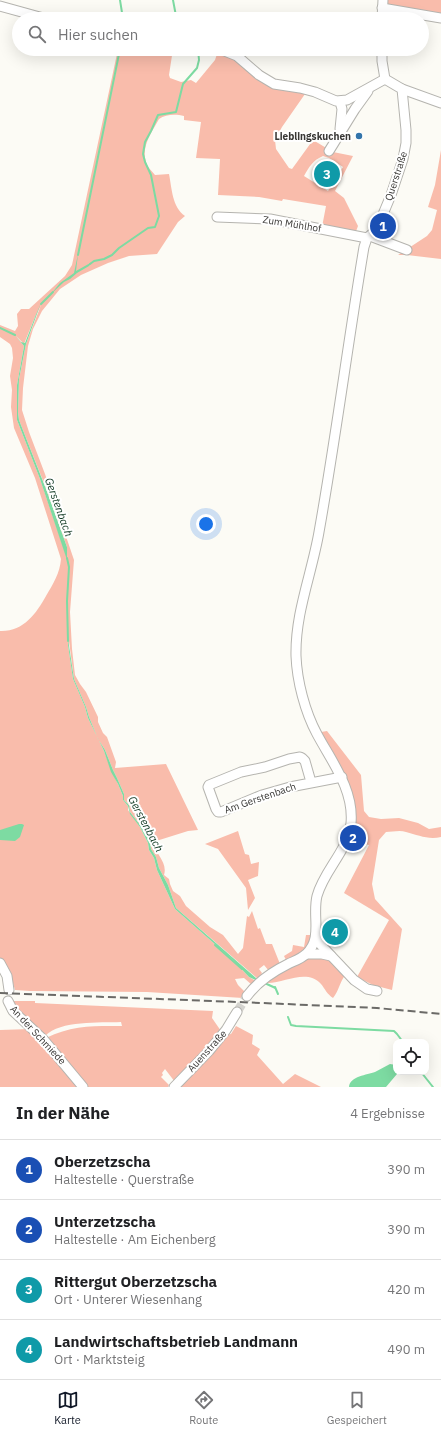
<!DOCTYPE html>
<html lang="de">
<meta charset="utf-8">
<style>
body{margin:0;font-family:"IBM Plex Sans",sans-serif;background:#f6f6f6;color:#202124}
.controls{position:absolute;right:12px;bottom:12px;display:grid;overflow:hidden;border-radius:8px;box-shadow:0 4px 16px #0002}
.controls button{width:36px;height:36px;display:grid;place-items:center;padding:0;border:0;border-bottom:1px solid #e0e0e0;background:#fff;color:#202124;font:20px sans-serif}
.you{position:absolute;left:206px;top:524px;width:14px;height:14px;margin:-10px;border:3px solid #fff;border-radius:50%;background:#1a73e8;box-shadow:0 0 0 6px #1a73e833}
.badge{display:grid;place-items:center;width:26px;height:26px;border-radius:50%;background:#111827;color:#fff;font-size:13px;font-weight:700}
.pin{position:absolute;translate:-50% -50%;border:2px solid #fff;box-shadow:0 1px 4px #0006}
.list{margin:0;padding:0;list-style:none}
h2{display:flex;justify-content:space-between;align-items:center;height:52px;margin:0;padding:0 16px;font-size:17px}
h2 small{font-size:13px;font-weight:400;color:#757577}
.list li{display:grid;grid-template-columns:26px 1fr auto;gap:12px;align-items:center;box-sizing:border-box;height:60px;padding:0 16px;border-top:1px solid #e0e0e0}
.list b{display:block;font-size:15px;white-space:nowrap}
.list p{margin:0;font-size:13px;white-space:nowrap;color:#757577}
.list em{font-size:13px;font-style:normal;color:#757577}
.icon{flex:none;width:22px;height:22px;fill:none;stroke:currentColor;stroke-width:2;stroke-linecap:round;stroke-linejoin:round}
.map{position:relative;flex:none;width:441px;height:1087px;overflow:hidden}
.search{position:absolute;background:#fff;box-shadow:0 4px 16px #0002;left:12px;right:12px;top:12px;height:44px;display:flex;align-items:center;gap:10px;box-sizing:border-box;padding:0 14px;border-radius:22px;color:#757577;font-size:15px}
.sheet{height:292px;background:#fff}
nav{display:flex;justify-content:space-around;align-items:center;box-sizing:border-box;height:56px;border-top:1px solid #e0e0e0;background:#fff;font-size:11px;color:#757577}
nav a{display:grid;justify-items:center;gap:2px}
nav .on{color:#111827}
.map>svg:first-child{display:block}
</style>
<div class="map">
<svg width="441" height="1087" viewBox="0 0 441 1087">
<rect width="100%" height="100%" fill="#fcfbf5"/>
<g fill="#f9bcab" fill-rule="evenodd">
<polygon points="385,0 441,0 441,16 385,6"/>
<path d="M118,49H173L169,75L170,78L181,82L191,80L196,83L215,60L217,54L236,60L267,85L305,94L282,127L275,140L276,149L289,168L292,169L313,140L333,152L353,156L335,191L344,198L358,226L355,234L322,227L326,206L283,199L282,201L259,197L218,195L220,159L196,158L201,122L184,120V116C176,114 166,114 159,119C152,132 141,146 146,162C147,167 152,171 155,175L169,174C172,189 172,207 185,216L178,222L157,254L129,256L108,263L81,275L60,289L42,311L33,329L28,346L23,388L22,410L29,432L45,474L74,560L70,612L72,649L75,675L80,684L86,692L98,717V722L103,733L107,737L116,762L115,768L166,764L198,830L188,831L153,842C155,854 168,862 164,875L169,879L170,884L173,891L180,896L186,906L210,927L223,935L238,954L243,948L247,916L249,917L252,911L258,929L260,928L266,944H272L280,964L269,971L264,965L259,969L262,973L258,979L176,908L168,885L159,868L156,857L151,849L150,842L144,830L130,812L129,805L124,800V794L117,778L113,770L105,750L98,739L89,717L86,707L74,679L69,641L68,645L73,679L85,707L88,718L104,751L112,772L118,784L123,796V800L128,806V810L140,827L148,843L149,850L154,858L157,870L175,909L234,961L249,977L256,981L252,985L244,978L235,979L238,985L245,992V995L243,998L147,992L30,991L15,990L13,983L0,958V631C23,632 36,614 46,596C53,584 60,573 61,559L35,478L14,428L11,407L12,390L10,376L13,358L12,348L10,344L0,337V325L15,331L18,326L17,314L21,309H29L65,276L72,265ZM323,156L329,158L343,167L328,191L304,176C309,167 313,160 323,156ZM41,305L26,344L19,379L18,412L19,420L51,501L67,547V558L40,479L17,420V385L24,346L15,335L24,344L35,317Z"/>
<polygon points="441,150 441,259 407,255 398,255 427,236 432,230 437,210 428,207 435,185"/>
<path d="M327,731L361,775L364,811L369,817L381,819L399,818L418,823L429,829L441,827V837C428,840 418,835 406,832C400,830 392,832 386,832L379,840L372,884L375,899L402,929L392,990L373,985L357,977L389,920L344,893L369,845C365,844 358,844 356,839C353,834 355,816 354,808C350,780 336,756 321,732Z"/>
<polygon points="238,831 245,854 249,855 251,864 259,862 258,876 248,880 255,898 248,910 246,888 218,849 205,844"/>
<path d="M306,935H312C308,953 302,954 286,960L284,956L292,951L293,945L304,947Z"/>
<path d="M308,957L328,958L346,974C339,983 339,991 333,998C327,994 325,989 321,984C306,968 284,984 266,983L267,980Z"/>
<path d="M11,1001H35V1003L213,1011L212,1018L221,1031L175,1082L165,1069L162,1073L163,1075L161,1077L169,1085L168,1087H86L46,1038C72,1025 94,1026 122,1026L121,1022C99,1023 61,1020 45,1036L19,1013Z"/>
<polygon points="236,1026 253,1035 252,1044 260,1049 257,1055 283,1084 295,1074 321,1087 177,1087 225,1035 231,1034"/>
<polygon points="31,1029 80,1087 0,1087 0,1030"/>
</g>
<g fill="#7ddba2">
<polygon points="78,254 76,271 92,262 89,266 77,273 70,279 64,282 51,294 60,283 74,273"/>
<polygon points="41,303 26,344 19,379 18,412 19,420 46,489 67,547 67,560 40,479 17,420 17,385 24,346 14,334 21,342 25,343 35,317"/>
<polygon points="68,639 74,679 86,707 89,717 98,739 105,750 113,770 117,778 124,794 124,800 129,805 130,812 144,830 150,842 151,849 156,857 159,868 168,885 176,908 256,978 276,987 275,989 249,977 234,961 175,909 157,870 154,858 149,850 148,843 140,827 130,814 128,806 123,800 123,796 118,784 111,772 104,751 88,718 85,707 73,679 68,645"/>
<polygon points="19,824 22,824 24,825 20,837 15,841 0,840 0,830"/>
<path d="M390,1064L396,1065L397,1074L386,1087H349C350,1076 367,1075 375,1072C380,1069 385,1067 390,1064Z"/>
</g>
<g fill="none" stroke-linecap="round" stroke-linejoin="round">
<g stroke="#7ddba2" stroke-width="2">
<polyline points="120,0 123,19"/>
<polyline points="173,0 176,16 179,19"/>
<polyline points="78,255 120,49"/>
<polyline points="90,264 94,261 104,259 112,255 119,248 148,228 155,227 159,216 151,175 145,162 143,154 145,142 151,131 158,115 176,112 183,84 197,68 199,60 198,49"/>
<polyline points="41,304 53,292"/>
<polyline points="0,328 15,335"/>
<polyline points="67,558 69,567 67,601 68,641"/>
<polyline points="215,945 242,969"/>
<polyline points="275,987 278,994"/>
<polyline points="288,1017 291,1025 296,1026 394,1031 397,1034 403,1042"/>
<polyline points="421,1072 433,1087"/>
</g>
<polyline stroke="#d5d4cf" stroke-width="9" stroke-dasharray="9 4.5" stroke-linecap="butt" points="237,1012 247,996"/>
<defs>
<g id="minor">
<polyline points="0,6 47,19"/>
<polyline points="382,8 441,18"/>
<polyline points="382,19 383,0"/>
<polyline points="212,49 222,50 237,56 259,75 274,84 300,88 315,92 336,101 347,100 385,79"/>
<polyline points="402,89 441,103"/>
<polyline points="340,129 342,109 340,102"/>
<polyline points="329,151 355,109 368,91"/>
<polyline points="217,217 270,219 367,238"/>
<polyline points="370,236 407,250"/>
<polyline points="311,782 305,761 302,758 300,757 289,759 265,767 241,772 209,785 208,787 216,809 218,812 221,812 262,795 290,787 342,777"/>
<polyline points="316,934 320,944 354,980 367,989 377,991"/>
<polyline points="307,954 322,954 331,956"/>
<polyline points="0,963 7,976 9,990"/>
<path d="M247,996C258,981 272,972 288,964C294,961 301,959 306,954C323,939 312,916 317,896C324,870 348,851 351,823C354,790 332,762 317,734C305,712 297,681 296,656C295,613 312,573 319,532C336,437 348,342 364,247L367,238L376,230L381,219L391,195L403,159L406,143V130L402,89L385,79L382,61V49"/>
<polyline points="8,1001 13,1011 43,1039 83,1087"/>
<polyline points="174,1087 209,1051 226,1030 237,1012"/>
</g>
</defs>
<use href="#minor" stroke="#b5b4af" stroke-width="11"/>
<use href="#minor" stroke="#fff" stroke-width="9"/>
<polyline stroke="#6b6a67" stroke-width="2" stroke-dasharray="8 4" stroke-linecap="butt" points="0,993 239,1002 377,1008 441,1014"/>
</g>
<circle fill="#3274aa" stroke="#fff" stroke-width="1.5" cx="359" cy="136" r="4"/>
<g text-anchor="middle" dominant-baseline="central" stroke-width="4" stroke-linejoin="round" paint-order="stroke">
<g font-size="10" font-weight="bold" fill="#383735" stroke="#fff" text-anchor="end">
<text x="351" y="136">Lieblingskuchen</text>
</g>
<g font-size="10" fill="#383735" stroke="#fff">
<text transform="translate(396 176) rotate(-72)">Querstraße</text>
<text transform="translate(292 224) rotate(9)">Zum Mühlhof</text>
<text transform="translate(260 798) rotate(-19)">Am Gerstenbach</text>
<text transform="translate(38 1035) rotate(47)">An der Schmiede</text>
<text transform="translate(207 1051) rotate(-48)">Auenstraße</text>
</g>
<g font-size="11" font-style="italic" fill="#103923" stroke="#fff">
<text transform="translate(59 507) rotate(70)">Gerstenbach</text>
<text transform="translate(146 824) rotate(62)">Gerstenbach</text>
</g>
</g>
</svg>
<div class="controls">
<button><svg class="icon" aria-label="locate" viewBox="0 0 24 24"><circle cx="12" cy="12" r="6"/><path d="M12 2v4M12 18v4M2 12h4M18 12h4"/></svg></button>
</div>
<div class="you"></div>
<div class="pin badge" style="left:383px;top:226px;background:#1a4fb4">1</div>
<div class="pin badge" style="left:353px;top:838px;background:#1a4fb4">2</div>
<div class="pin badge" style="left:327px;top:174px;background:#0f9aa8">3</div>
<div class="pin badge" style="left:335px;top:932px;background:#0f9aa8">4</div>
<div class="search"><svg class="icon" aria-label="search" viewBox="0 0 24 24"><circle cx="10" cy="10" r="6"/><path d="M15 15l6 6"/></svg>Hier suchen</div>
</div>
<section class="sheet">
<h2>In der Nähe<small>4 Ergebnisse</small></h2>
<ul class="list">
<li><span class="badge" style="background:#1a4fb4">1</span><div><b>Oberzetzscha</b><p>Haltestelle · Querstraße</p></div><em>390 m</em></li>
<li><span class="badge" style="background:#1a4fb4">2</span><div><b>Unterzetzscha</b><p>Haltestelle · Am Eichenberg</p></div><em>390 m</em></li>
<li><span class="badge" style="background:#0f9aa8">3</span><div><b>Rittergut Oberzetzscha</b><p>Ort · Unterer Wiesenhang</p></div><em>420 m</em></li>
<li><span class="badge" style="background:#0f9aa8">4</span><div><b>Landwirtschaftsbetrieb Landmann</b><p>Ort · Marktsteig</p></div><em>490 m</em></li>
</ul>
</section>
<nav>
<a class="on"><svg class="icon" aria-label="map" viewBox="0 0 24 24"><path d="M3 6l6-2 6 2 6-2v14l-6 2-6-2-6 2zM9 4v14M15 6v14"/></svg>Karte</a>
<a><svg class="icon" aria-label="directions" viewBox="0 0 24 24"><path d="M12 3l9 9-9 9-9-9zM9 14v-3h6M13 9l2 2-2 2"/></svg>Route</a>
<a><svg class="icon" aria-label="saved" viewBox="0 0 24 24"><path d="M7 4h10v16l-5-4-5 4z"/></svg>Gespeichert</a>
</nav>
